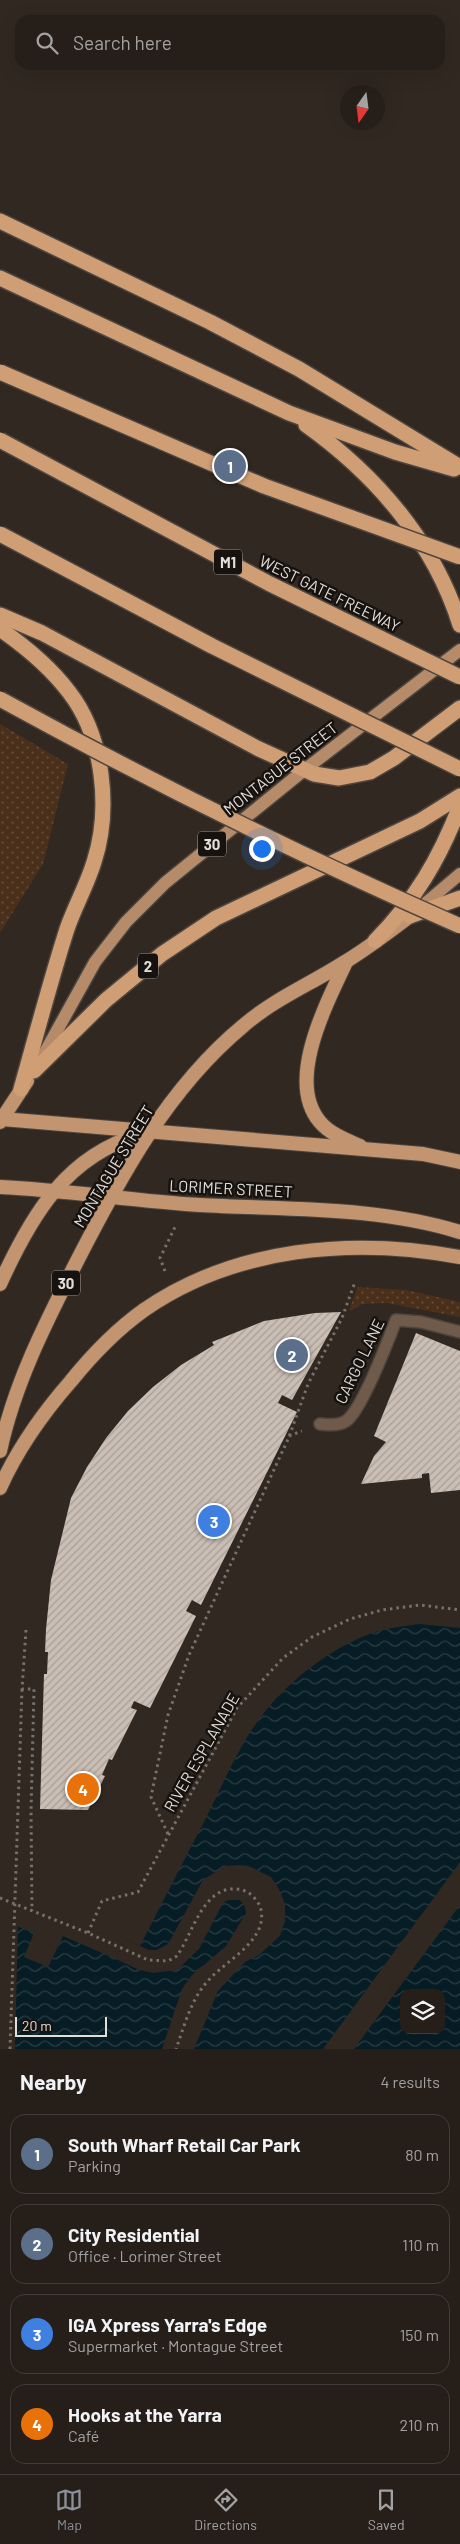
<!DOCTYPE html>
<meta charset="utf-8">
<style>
body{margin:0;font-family:Barlow,sans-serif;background:#2d2722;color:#f1f3f6}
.controls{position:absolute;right:15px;bottom:15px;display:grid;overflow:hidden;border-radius:10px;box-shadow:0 5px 20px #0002}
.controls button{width:45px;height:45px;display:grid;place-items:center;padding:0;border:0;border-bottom:1px solid #423c38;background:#251e19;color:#f1f3f6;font:25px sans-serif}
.compass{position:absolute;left:340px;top:85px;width:45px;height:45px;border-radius:50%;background:#251e19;box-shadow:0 5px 20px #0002;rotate:194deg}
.scale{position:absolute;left:15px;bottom:12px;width:92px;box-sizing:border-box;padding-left:5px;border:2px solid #e3ddd8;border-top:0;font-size:14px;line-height:18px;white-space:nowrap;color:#e3ddd8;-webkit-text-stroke:4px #16120f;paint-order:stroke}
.you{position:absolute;left:261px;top:848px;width:18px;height:18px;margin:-12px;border:4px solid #fff;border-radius:50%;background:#1a73e8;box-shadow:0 0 0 8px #1a73e833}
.badge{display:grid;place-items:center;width:32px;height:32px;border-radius:50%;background:#8c9099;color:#fff;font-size:16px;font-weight:700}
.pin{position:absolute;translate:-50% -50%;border:2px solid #fff;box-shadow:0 1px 5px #0006}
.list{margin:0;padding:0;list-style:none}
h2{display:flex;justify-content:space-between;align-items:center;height:65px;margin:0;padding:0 20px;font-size:21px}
h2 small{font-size:16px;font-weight:400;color:#a3a2a2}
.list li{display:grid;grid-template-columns:32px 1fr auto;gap:15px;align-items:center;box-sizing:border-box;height:80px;margin:0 10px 10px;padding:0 10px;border:1px solid #423c38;border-radius:15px}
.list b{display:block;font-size:19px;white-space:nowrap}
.list p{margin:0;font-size:16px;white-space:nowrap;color:#a3a2a2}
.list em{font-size:16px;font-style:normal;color:#a3a2a2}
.icon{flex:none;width:28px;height:28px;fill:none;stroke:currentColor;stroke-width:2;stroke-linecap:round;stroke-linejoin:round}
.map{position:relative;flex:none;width:460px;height:2049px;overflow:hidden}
.search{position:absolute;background:#251e19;box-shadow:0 5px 20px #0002;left:15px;right:15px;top:15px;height:55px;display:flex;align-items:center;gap:12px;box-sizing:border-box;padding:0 18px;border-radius:15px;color:#a3a2a2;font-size:19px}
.sheet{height:425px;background:#251e19}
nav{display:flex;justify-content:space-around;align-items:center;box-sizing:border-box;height:70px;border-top:1px solid #423c38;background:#251e19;font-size:14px;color:#a3a2a2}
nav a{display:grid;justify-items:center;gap:2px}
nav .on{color:#8c9099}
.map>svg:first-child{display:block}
</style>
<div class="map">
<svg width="460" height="2049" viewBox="0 0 460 2049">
<defs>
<pattern id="grass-dots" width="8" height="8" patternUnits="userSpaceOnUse" patternTransform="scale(1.25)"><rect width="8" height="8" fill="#4a301b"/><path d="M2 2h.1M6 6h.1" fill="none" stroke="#644e3b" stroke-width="1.8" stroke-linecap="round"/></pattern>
<pattern id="water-waves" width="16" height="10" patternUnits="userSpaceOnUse" patternTransform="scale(1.25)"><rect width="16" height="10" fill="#071d25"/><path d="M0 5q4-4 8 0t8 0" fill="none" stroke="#2b3d44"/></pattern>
<pattern id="building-hatch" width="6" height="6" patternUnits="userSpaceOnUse" patternTransform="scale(1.25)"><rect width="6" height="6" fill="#cabeb5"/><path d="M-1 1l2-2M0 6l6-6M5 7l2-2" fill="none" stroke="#a89f98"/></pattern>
</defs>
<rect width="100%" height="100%" fill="#312821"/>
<g fill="url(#grass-dots)">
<polygon points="0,724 68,764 43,864 0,933"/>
<polygon points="358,1287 406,1290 460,1302 460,1317 387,1303 362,1304 350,1311 349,1310"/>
</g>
<path fill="url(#water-waves)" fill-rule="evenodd" d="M419,1624L460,1628V2049H0V1919L34,1933L24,1957L48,1967L63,1936L116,1959L125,1939L140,1946C162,1903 184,1860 206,1818C224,1782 241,1740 267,1709C296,1674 341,1641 385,1629C396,1627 408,1626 419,1624ZM404,1993H441V2030H404Z"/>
<g fill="#312821">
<polygon points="460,1862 460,1905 354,2049 323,2049"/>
<polygon points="239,1865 251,1867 271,1877 279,1889 285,1904 285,1921 280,1936 259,1955 245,1962 218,1991 194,2049 162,2049 182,1989 191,1976 226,1946 246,1913 244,1904 239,1900 228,1900 223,1903 199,1949 177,1970 153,1973 139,1970 116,1959 125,1939 149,1950 157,1950 168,1944 203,1880 225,1866"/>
<polygon points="0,1916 18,1924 15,2049 0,2049"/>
</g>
<g fill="url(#building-hatch)">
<polygon points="341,1312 292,1400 282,1395 278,1403 297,1412 201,1605 192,1600 186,1611 196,1616 150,1708 134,1701 131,1708 137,1710 112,1760 109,1759 102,1775 105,1776 88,1810 40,1809 44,1674 47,1674 48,1652 45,1652 46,1629 51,1580 71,1498 87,1467 106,1438 128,1411 153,1387 181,1365 214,1345 212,1342 264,1321 315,1313"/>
<polygon points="416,1333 460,1351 460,1490 431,1493 429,1473 422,1474 422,1478 361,1484 374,1456 386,1442 374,1436"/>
</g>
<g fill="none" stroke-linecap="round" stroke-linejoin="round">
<defs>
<path id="service" d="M320,1424C328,1425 339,1426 346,1421C362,1410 388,1341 396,1320L421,1322L460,1332"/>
<g id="primary">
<polyline points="414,913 460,874"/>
<polyline points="39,1063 95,962 126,922 165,883 303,771 460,650"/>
</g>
<g id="trunk">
<path d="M346,962C327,1003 285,1081 320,1122C330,1134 346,1140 360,1146"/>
<polyline points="2,1119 423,1154 460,1162"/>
<polyline points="0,1122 27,1081"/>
<path d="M0,1187C67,1190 133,1201 200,1205C287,1210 376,1206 460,1232"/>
<path d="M0,1284C31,1216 66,1155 142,1134"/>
<path d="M0,1451C14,1385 45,1324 75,1265C119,1179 167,1089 243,1026C274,999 311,984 345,962C368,948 389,932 410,916"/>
<path d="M0,1488C17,1450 43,1413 71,1381C92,1355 116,1330 144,1310C235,1247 353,1237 460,1257"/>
</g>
<g id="motorway">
<polyline points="0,221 210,322 299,369 460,467"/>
<polyline points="0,278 289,413 395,452 454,469"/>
<path d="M306,425C376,475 434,542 460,625"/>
<polyline points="0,615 42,633 257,748 314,774 339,778 370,772 394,758 460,708"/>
<path d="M0,629C26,647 50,667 69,692C104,737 111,810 94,862C87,885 75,906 67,929C50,982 36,1036 21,1089"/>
<polyline points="410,916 460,898"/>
<path d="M375,941C415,900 439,860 460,806"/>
<polyline points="34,1071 106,1000 162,954 216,918 420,821 460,796"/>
</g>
</defs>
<use href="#service" stroke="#4d453e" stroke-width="14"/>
<use href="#primary" stroke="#4d453e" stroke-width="15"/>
<use href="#trunk" stroke="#4d453e" stroke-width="16"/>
<use href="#motorway" stroke="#4d453e" stroke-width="18"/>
<g stroke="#78706a" stroke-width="3" stroke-dasharray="2.5 4" stroke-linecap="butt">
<polyline points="165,1271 160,1258 176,1225"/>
<polyline points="289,1436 302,1431"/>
<polyline points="26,1630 22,1689 34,1689 31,1811 32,1911"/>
<polyline points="168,1834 151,1797 168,1715 189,1655 289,1437 308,1384 342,1318 355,1282"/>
<path d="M0,1898L88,1933L148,1960L168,1961L177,1956C193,1933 203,1886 237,1889C245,1890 251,1893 256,1900C263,1908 263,1919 259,1929C248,1952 222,1964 206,1983C190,2002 184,2027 176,2049"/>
<polyline points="88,1933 102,1901 138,1892 237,1708 283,1658 312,1637 350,1619 382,1610 420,1605 460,1610"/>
</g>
<use href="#service" stroke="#705b4b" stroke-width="11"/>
<use href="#primary" stroke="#b58b69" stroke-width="12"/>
<use href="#trunk" stroke="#c2946f" stroke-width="14"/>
<use href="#motorway" stroke="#d09e75" stroke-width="15"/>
<defs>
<g id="motorway-bridge">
<polyline points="0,372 264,486 460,557"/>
<polyline points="0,440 270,584 460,677"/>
<polyline points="0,534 212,646 460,769"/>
<path d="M0,699C149,781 304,857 460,926"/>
</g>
</defs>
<use href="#motorway-bridge" stroke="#4d453e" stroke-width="18" stroke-linecap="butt"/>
<polyline stroke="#78706a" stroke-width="3" stroke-dasharray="2.5 4" stroke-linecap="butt" points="10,2049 22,1689"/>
<use href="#motorway-bridge" stroke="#d09e75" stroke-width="15"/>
</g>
<g text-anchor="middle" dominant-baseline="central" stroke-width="5" stroke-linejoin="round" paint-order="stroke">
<g fill="#16120f" stroke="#a6a09c" stroke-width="1">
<rect x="214" y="549.5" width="28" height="25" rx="4"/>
<rect x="198" y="831.5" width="28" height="25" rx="4"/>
<rect x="138" y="953.5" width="20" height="25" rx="4"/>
<rect x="52" y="1270.5" width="28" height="25" rx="4"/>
</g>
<g font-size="15" font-weight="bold" fill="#e3ddd8">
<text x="228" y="562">M1</text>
<text x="212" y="844">30</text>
<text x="148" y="966">2</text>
<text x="66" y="1283">30</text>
</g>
<g font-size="16" fill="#e3ddd8" stroke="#16120f">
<text transform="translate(330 593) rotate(26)">WEST GATE FREEWAY</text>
<text transform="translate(280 768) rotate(-38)">MONTAGUE STREET</text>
<text transform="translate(113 1166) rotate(-59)">MONTAGUE STREET</text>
<text transform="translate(231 1188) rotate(3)">LORIMER STREET</text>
<text transform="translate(359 1361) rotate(-64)">CARGO LANE</text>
<text transform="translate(201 1752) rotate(-60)">RIVER ESPLANADE</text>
</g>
</g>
</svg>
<div class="controls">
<button><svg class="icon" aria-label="layers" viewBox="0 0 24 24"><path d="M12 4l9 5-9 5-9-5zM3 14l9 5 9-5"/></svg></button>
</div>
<svg class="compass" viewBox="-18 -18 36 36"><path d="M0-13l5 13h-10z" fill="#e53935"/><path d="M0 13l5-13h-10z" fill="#a3a2a2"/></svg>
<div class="scale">20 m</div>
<div class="you"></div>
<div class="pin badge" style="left:230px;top:466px;background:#5c6f8a">1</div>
<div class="pin badge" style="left:292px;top:1355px;background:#5c6f8a">2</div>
<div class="pin badge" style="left:214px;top:1521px;background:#3f7fe0">3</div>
<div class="pin badge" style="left:83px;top:1789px;background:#e8710a">4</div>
<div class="search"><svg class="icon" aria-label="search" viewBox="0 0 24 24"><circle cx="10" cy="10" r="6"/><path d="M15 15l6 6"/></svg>Search here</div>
</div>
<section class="sheet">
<h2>Nearby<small>4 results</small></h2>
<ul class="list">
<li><span class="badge" style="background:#5c6f8a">1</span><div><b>South Wharf Retail Car Park</b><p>Parking</p></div><em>80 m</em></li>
<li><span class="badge" style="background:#5c6f8a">2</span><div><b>City Residential</b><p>Office · Lorimer Street</p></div><em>110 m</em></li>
<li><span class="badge" style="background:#3f7fe0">3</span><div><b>IGA Xpress Yarra's Edge</b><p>Supermarket · Montague Street</p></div><em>150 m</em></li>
<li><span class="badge" style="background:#e8710a">4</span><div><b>Hooks at the Yarra</b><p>Café</p></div><em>210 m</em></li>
</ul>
</section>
<nav>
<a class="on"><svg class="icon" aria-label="map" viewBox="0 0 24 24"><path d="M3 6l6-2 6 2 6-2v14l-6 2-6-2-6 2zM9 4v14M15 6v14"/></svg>Map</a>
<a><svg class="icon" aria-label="directions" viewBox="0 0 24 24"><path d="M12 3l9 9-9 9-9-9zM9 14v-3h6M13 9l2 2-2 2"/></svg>Directions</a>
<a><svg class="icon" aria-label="saved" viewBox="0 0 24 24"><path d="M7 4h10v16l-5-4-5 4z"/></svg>Saved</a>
</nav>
